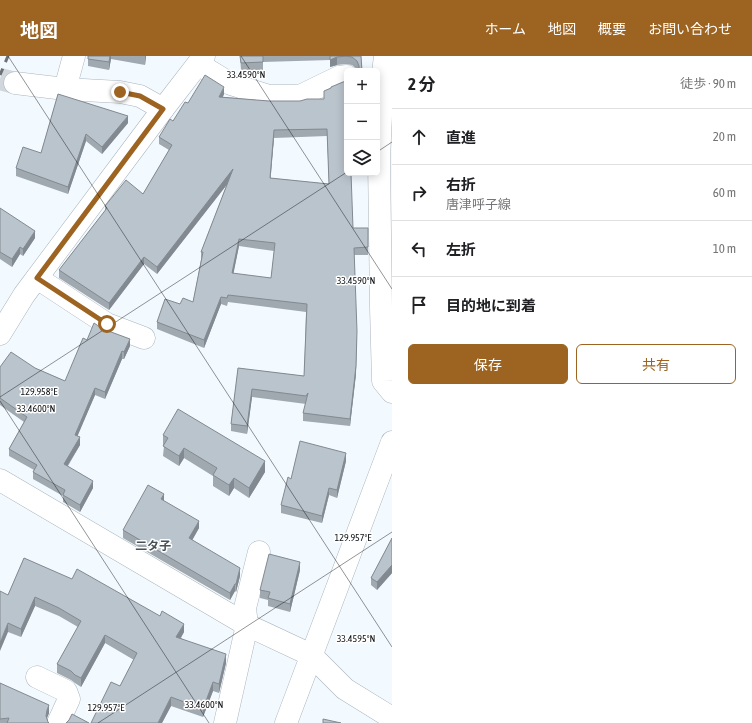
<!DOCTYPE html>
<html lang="ja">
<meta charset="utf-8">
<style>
body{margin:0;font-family:"Asap Condensed","Noto Sans JP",sans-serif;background:#f6f6f6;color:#202124}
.controls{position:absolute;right:12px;top:12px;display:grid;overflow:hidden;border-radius:6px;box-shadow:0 2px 10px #0003}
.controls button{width:36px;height:36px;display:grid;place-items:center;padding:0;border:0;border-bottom:1px solid #e0e0e0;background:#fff;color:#202124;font:20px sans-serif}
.stop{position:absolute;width:12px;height:12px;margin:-9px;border:3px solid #9c6321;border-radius:50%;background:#fff}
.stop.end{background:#9c6321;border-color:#fff;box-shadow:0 1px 4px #0008}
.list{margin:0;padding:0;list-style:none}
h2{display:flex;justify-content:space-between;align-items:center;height:52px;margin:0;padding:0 16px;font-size:17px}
h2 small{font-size:13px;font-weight:400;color:#757577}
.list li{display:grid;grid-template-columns:26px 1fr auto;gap:12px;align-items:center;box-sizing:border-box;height:56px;padding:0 16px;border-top:1px solid #e0e0e0}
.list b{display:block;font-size:15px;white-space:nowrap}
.list p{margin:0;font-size:13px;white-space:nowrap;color:#757577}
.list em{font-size:13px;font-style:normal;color:#757577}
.actions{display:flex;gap:8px;padding:12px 16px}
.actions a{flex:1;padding:9px 0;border:1px solid #9c6321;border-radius:6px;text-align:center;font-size:14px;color:#9c6321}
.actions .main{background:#9c6321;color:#fff}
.icon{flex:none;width:22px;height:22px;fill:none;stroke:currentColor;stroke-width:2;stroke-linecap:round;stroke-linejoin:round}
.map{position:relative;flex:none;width:392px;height:667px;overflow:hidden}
header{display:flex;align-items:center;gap:24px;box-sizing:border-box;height:56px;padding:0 20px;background:#9c6321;color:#fff}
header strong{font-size:19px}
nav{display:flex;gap:22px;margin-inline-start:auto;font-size:14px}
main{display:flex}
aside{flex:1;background:#fff}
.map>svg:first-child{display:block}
</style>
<header>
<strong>地図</strong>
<nav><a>ホーム</a><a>地図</a><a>概要</a><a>お問い合わせ</a></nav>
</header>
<main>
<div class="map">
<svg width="392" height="667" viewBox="0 0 392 667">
<rect width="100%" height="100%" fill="#f3faff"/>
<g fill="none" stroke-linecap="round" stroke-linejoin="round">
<polyline stroke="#d1d7dc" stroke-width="22" stroke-dasharray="22 11" stroke-linecap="butt" points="0,23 15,27"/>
<defs>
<g id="minor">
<polyline points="385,0 383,17 379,103 381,251 383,325 392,336"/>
<polyline points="198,8 231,28 269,40 300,40 339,21 347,20"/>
<polyline points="15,27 65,33 120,36 140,40 163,53"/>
<polyline points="65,33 74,0"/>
<polyline points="37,222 107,268 144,282"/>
<polyline points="0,424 247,569 311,599 345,633 392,662"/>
<polyline points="37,621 66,635 69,643 58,667"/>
<polyline points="225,667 247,569 245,552 259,496"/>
<polyline points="286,667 392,386"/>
</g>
<polyline id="major" points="0,278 24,239 163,53 204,0"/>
</defs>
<use href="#minor" stroke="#abb5be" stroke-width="23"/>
<use href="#major" stroke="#abb5be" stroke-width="23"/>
<use href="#minor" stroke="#fff" stroke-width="22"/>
<use href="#major" stroke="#fff" stroke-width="22"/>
<polyline stroke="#6c7175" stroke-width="3" stroke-dasharray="7 7" stroke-linecap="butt" points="0,19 8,0"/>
</g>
<g fill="#a0a9b0" fill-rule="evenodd">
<polygon points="88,0 146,0 145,9 111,3 109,14 88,10"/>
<polygon points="240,0 361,0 362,15 358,15 357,13 352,9 346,8 337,9 330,11 330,4 263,6 263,14 241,14"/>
<polygon points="58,38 128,67 102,98 86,85 68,138 16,120 16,112 41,97"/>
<path d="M224,38L223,41L269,45H300L324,43L353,172L368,191V199H354L356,318L350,370L303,365V357L306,348L252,341L247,378L231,375V368L238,312L304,320L306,256L228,246L227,250L221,248L204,292L157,273V266L180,248L193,246L201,204V196L227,128L157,218L144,208L109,254L59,222V214L105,155V150L143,138L169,94L159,88V81L188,47ZM327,80L329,128L270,122L274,82ZM239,190L274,195L271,222L233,218Z"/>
<polygon points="0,152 35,182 23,200 20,198 12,211 0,203"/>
<polygon points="87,284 130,290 124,303 122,303 105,343 95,339 77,380 80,389 68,410 93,432 80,456 63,446 63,440 33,423 33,416 34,414 9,400 9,393 24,366 0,349 0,311 35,312 65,325"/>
<polygon points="163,379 265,416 249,442 234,432 229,440 213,430 213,420 184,402 179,410 163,400 164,390 163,389"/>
<polygon points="346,405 337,442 329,439 322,467 281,457 281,449 291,423"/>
<polygon points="164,445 199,472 192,484 240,520 236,536 235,535 230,544 123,482 123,474"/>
<polygon points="392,482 392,517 377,534 371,529 371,522"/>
<polygon points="24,502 184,576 181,582 226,607 219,637 213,635 203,661 171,650 162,667 91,667 120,630 134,604 105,587 81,631 75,627 71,624 57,617 57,608 78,571 59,560 35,550 21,581 8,576 8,539"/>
<polygon points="300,514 290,556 268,550 268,544 260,542 260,534"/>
<polygon points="0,627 49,657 47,662 48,666 49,667 0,667"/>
</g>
<g fill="#828990">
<polygon points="110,0 111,0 111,3 109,14 109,6"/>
<polygon points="145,0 146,0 145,9"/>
<polygon points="337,1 337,9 330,11 330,4"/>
<polygon points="224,31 224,38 219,48 219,41"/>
<polygon points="128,60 128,67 102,98 102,91"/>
<polygon points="274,74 274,82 270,130 270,122"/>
<polygon points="86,78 86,85 68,138 68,131"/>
<polygon points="233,113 233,121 157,218 157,211"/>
<polygon points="35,175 35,182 23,200 23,193"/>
<polygon points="239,183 239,190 232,225 232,217"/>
<polygon points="20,191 20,198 12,211 12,203"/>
<polygon points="144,201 144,208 109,254 109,247"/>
<polygon points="221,241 221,248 204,292 204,284"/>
<polygon points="357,275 356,318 350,370 350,363"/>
<polygon points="130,283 130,290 124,303 124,296"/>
<polygon points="122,295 122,303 105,343 105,336"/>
<polygon points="95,332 95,339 75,386 75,379"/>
<polygon points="252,333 252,341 247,378 247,370"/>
<polygon points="80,381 80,389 64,415 64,408"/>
<polygon points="184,392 184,402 179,410 179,400"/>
<polygon points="346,397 346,405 337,442 337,434"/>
<polygon points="265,405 265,416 249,442 249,432"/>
<polygon points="234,422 234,432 229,440 229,429"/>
<polygon points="93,425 93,432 80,456 80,449"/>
<polygon points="329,432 329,439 322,467 322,460"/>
<polygon points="164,438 164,446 161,443"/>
<polygon points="199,465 199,472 189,490 189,482"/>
<polygon points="300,506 300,514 290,556 290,548"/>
<polygon points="392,509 392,517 377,534 377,526"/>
<polygon points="240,512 240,520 236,536 236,528"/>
<polygon points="235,528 235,535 230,544 230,537"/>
<polygon points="35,541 35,550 21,581 21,573"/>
<polygon points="8,567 8,576 0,595 0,587"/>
<polygon points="184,568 184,576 176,589 176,581"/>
<polygon points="105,579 105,587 81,631 81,622"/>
<polygon points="226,598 226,607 219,637 219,628"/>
<polygon points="213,626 213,635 203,661 203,653"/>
<polygon points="171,641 171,650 162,667 158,667"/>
<polygon points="49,649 49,657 47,662 46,660 47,654"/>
</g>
<g fill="#bac4cd" stroke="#828990" fill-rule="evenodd">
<polygon points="88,0 110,0 109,6 88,3"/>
<polygon points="240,0 263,0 263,6 241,7"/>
<polygon points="330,0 346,0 337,1 330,4"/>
<polygon points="346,0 361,0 362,15 359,15 359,10 357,5 352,1"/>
<path d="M205,19L224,31L219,41L269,45H300L307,43H324V35L331,32V31L343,26L347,25V117H351L353,172H368V191L354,192L357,275L356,310L350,363L303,357L308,337L306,340L252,333L247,370L231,368L238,312L304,320L307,248L228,239L227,242L221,241L204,284L157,266L165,243L180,248L183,242L193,246L203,196H201L233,113L157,211L144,201L109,247L59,214L107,152L105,150L126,124L143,138L172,89L159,81L170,63L173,65L185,46L188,47ZM327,73L329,128L270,122L274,74ZM239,183L275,187L271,222L232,217Z"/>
<polygon points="58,38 128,60 102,91 86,78 68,131 16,112 23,91 41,97"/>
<polygon points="0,152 35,175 23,193 20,191 12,203 0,196"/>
<polygon points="94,267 103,273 130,283 124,296 122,295 105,336 95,332 75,379 80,381 64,408 93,425 80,449 63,439 65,434 33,416 37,409 9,393 27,361 0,342 0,311 11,296 35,312 65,325 83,282 87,284"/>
<polygon points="178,353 265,405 249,432 234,422 229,429 213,419 217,412 184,392 179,400 163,390 168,382 163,379"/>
<polygon points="300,385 346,397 337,434 329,432 322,460 281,449 288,421 291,423"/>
<polygon points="148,429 164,438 161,443 199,465 189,482 240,512 236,528 235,528 230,537 123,474"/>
<polygon points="392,482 392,509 377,526 371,522"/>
<polygon points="269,498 300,506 290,548 268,542 270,536 260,534"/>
<polygon points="24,502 72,523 77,513 160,560 162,555 184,568 176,581 226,598 219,628 213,626 203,653 171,641 158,667 91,667 111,626 120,630 137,597 105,579 81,622 75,619 71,615 57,608 81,565 59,552 35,541 21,573 8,567 0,587 0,535 8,539"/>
<polygon points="0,627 49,649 47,654 46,660 48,666 49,667 7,667 9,662 0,663"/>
<polygon points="72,658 89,667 66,667 69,664"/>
<polygon points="323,663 341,667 323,667"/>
</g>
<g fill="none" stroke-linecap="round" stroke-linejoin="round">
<polyline stroke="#9c6321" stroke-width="5" points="107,268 37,222 163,53 140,40 120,36"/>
</g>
<path fill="none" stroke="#0f1215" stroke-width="1" stroke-opacity="0.45" d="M8,0L392,591M241,0L392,233M377,96L392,86M0,341L347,116M0,345L209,667M98,667L392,476"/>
<g text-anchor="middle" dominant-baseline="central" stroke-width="3" stroke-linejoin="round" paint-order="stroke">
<g font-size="12" font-weight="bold" fill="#475058" stroke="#fff">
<text x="153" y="490">二タ子</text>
</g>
</g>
<g font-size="10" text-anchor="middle" fill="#0f1215" stroke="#fff" stroke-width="3" stroke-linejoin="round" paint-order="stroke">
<text x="246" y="22">33.4590°N</text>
<text x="356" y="228">33.4590°N</text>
<text x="39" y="339">129.958°E</text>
<text x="36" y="356">33.4600°N</text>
<text x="353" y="485">129.957°E</text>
<text x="356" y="586">33.4595°N</text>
<text x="204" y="652">33.4600°N</text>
<text x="106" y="655">129.957°E</text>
</g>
</svg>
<div class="controls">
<button>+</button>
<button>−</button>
<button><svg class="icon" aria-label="layers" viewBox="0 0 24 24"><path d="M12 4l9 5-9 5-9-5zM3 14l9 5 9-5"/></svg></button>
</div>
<div class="stop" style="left:107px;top:268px"></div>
<div class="stop end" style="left:120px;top:36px"></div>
</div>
<aside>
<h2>2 分<small>徒歩 · 90 m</small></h2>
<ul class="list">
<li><svg class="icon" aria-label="ahead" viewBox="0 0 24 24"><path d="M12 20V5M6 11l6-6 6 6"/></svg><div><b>直進</b></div><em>20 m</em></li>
<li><svg class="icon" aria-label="right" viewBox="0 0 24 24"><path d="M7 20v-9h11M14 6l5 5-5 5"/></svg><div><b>右折</b><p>唐津呼子線</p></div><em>60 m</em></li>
<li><svg class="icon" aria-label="left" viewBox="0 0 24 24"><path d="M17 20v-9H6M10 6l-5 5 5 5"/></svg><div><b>左折</b></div><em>10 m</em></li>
<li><svg class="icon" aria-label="arrive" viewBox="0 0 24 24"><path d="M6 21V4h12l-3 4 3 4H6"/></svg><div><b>目的地に到着</b></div></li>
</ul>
<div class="actions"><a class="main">保存</a><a>共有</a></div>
</aside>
</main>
